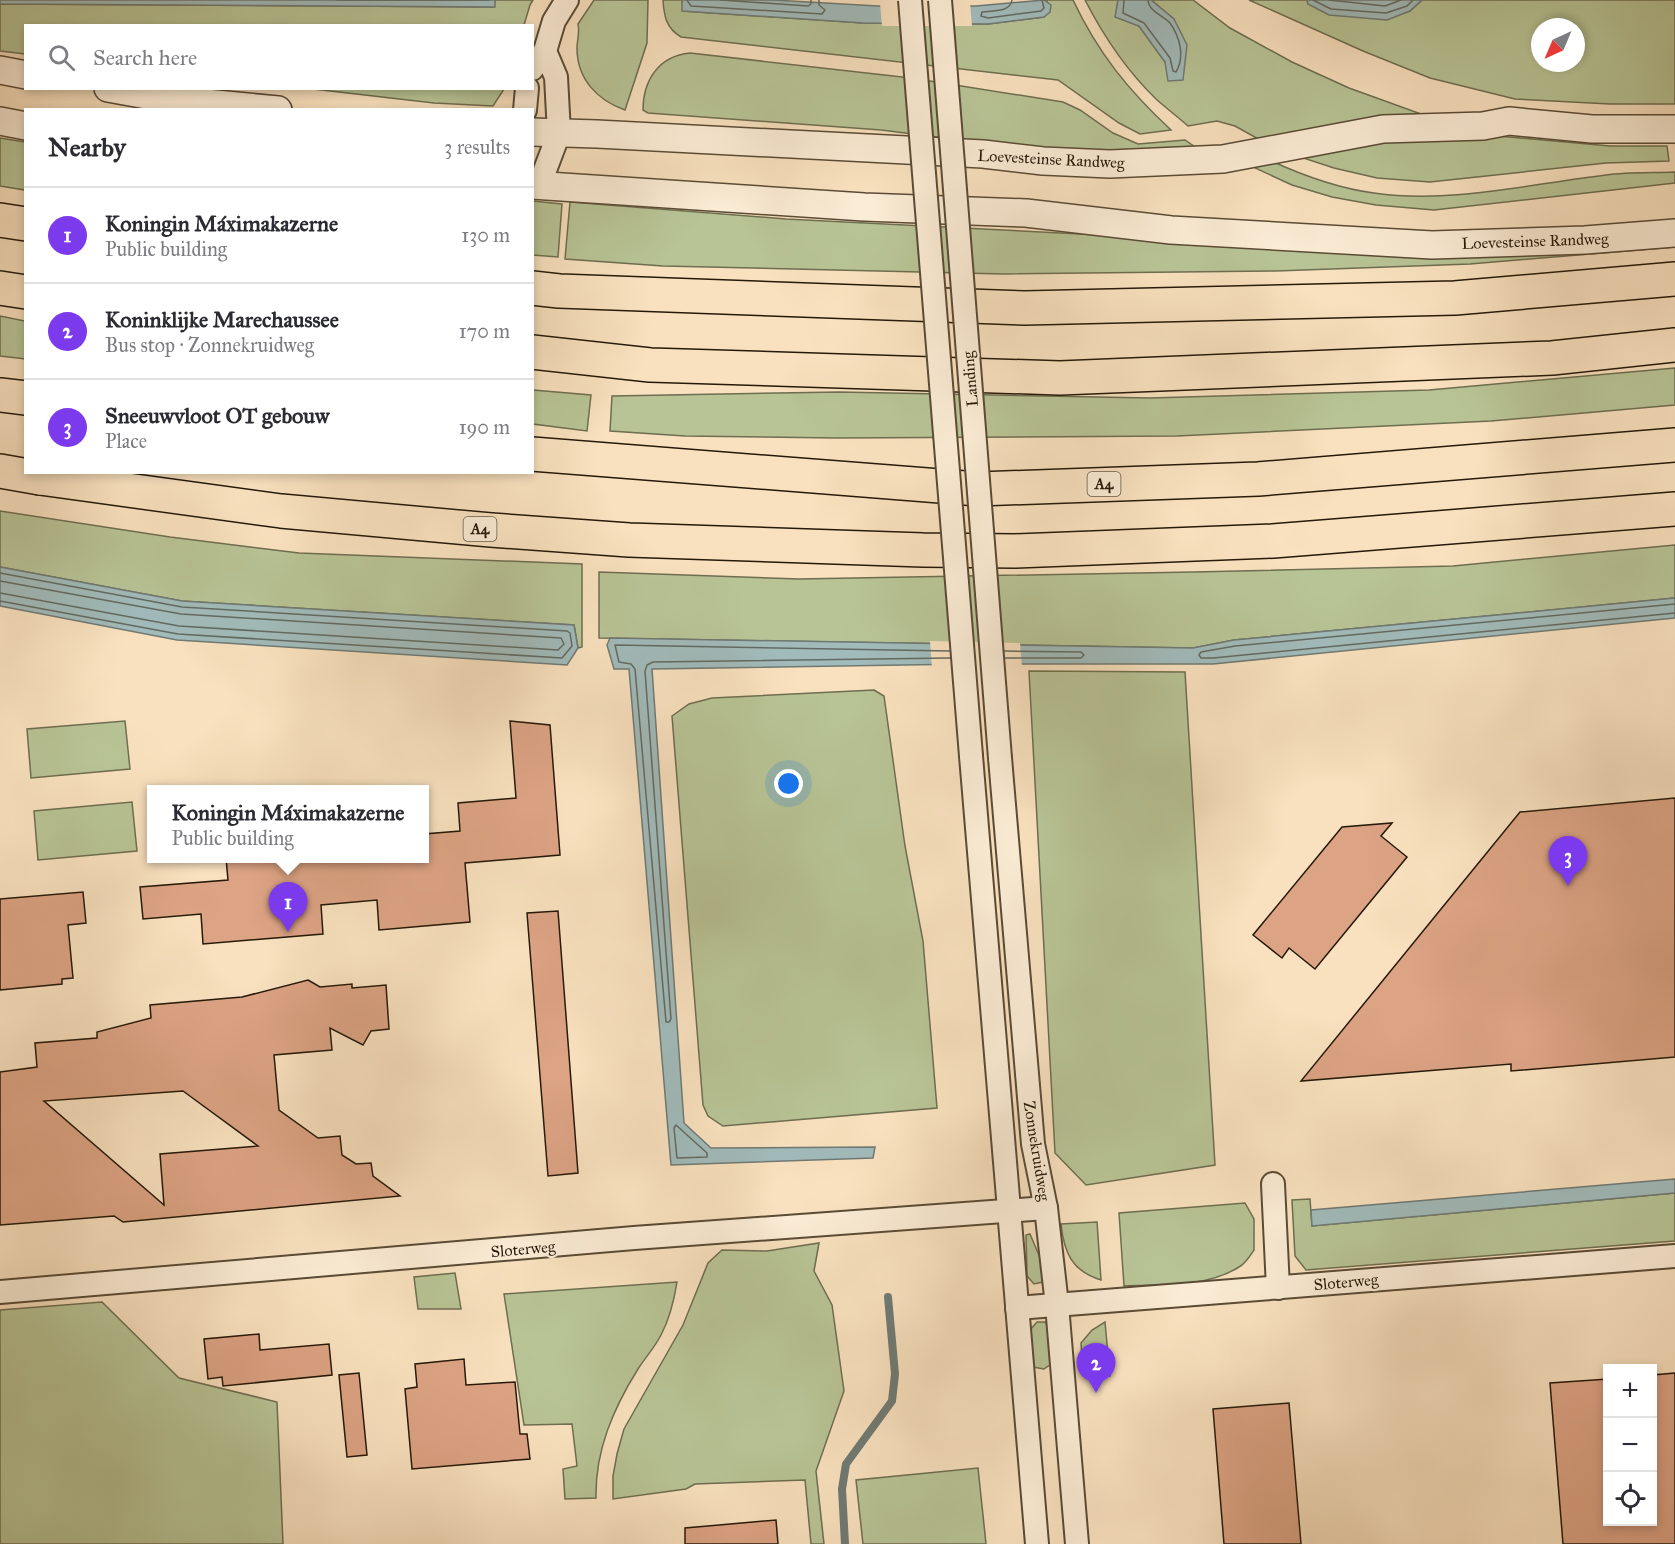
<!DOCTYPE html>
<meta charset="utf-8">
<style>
body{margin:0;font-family:"IM FELL Great Primer",serif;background:#f2f2f3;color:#2b2b33}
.controls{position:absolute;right:18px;bottom:18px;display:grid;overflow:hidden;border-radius:0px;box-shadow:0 3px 9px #0003}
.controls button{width:54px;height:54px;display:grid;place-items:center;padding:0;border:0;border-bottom:2px solid #e1e1e2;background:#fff;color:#2b2b33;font:30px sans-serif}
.compass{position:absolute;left:1531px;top:18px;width:54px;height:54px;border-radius:50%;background:#fff;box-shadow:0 3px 9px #0003;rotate:224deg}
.you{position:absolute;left:789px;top:784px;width:21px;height:21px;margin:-15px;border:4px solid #fff;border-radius:50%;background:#1a73e8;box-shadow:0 0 0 9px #1a73e833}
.badge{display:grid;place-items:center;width:39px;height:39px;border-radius:50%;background:#7c3aed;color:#fff;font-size:20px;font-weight:700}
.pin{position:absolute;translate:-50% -50px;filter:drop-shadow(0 2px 3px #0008)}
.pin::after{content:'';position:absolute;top:32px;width:21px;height:18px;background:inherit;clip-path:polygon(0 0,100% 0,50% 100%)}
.popup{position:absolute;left:147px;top:785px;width:282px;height:78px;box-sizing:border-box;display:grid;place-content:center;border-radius:0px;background:#fff;filter:drop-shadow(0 2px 4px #0005);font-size:20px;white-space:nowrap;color:#7c7c81}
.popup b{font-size:22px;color:#2b2b33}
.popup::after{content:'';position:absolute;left:50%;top:100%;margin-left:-12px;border:12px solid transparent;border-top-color:#fff}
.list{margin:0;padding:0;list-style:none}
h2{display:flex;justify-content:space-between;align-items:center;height:78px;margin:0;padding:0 24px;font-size:26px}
h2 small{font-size:20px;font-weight:400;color:#7c7c81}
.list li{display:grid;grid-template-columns:39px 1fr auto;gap:18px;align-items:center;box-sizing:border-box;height:96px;padding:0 24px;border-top:2px solid #e1e1e2}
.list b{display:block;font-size:22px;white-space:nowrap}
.list p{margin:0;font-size:20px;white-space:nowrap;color:#7c7c81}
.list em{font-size:20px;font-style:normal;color:#7c7c81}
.icon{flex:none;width:33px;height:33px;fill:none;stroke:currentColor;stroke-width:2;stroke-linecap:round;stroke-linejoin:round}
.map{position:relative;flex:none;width:1675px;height:1544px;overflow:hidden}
.search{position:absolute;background:#fff;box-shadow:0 3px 9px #0003;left:24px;top:24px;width:510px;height:66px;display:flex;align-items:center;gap:15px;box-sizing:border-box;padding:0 21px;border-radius:0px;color:#7c7c81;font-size:22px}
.panel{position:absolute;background:#fff;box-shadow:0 3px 9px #0003;left:24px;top:108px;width:510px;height:366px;border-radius:0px}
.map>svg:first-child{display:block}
</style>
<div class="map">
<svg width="1675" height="1544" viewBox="0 0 1675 1544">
<rect width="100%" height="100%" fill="#f9e1bf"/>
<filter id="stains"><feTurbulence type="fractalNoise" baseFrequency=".00333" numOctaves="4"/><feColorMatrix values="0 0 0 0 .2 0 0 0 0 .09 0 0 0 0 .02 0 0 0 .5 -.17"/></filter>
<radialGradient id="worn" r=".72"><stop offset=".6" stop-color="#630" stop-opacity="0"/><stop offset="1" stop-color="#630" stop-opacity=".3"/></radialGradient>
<g fill="#b8c496" stroke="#6e6e50" stroke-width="1.5" fill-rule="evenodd">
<polygon points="495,0 533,0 530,5 524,25 26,26 25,54 0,51 0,4 494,7"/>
<path d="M594,0H648L647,43L625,110C597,100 577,79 577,48C577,40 580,32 578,24Z"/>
<path d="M663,0H682L683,11L863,23L988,24L1044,17L1047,1L1044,0H1073C1098,53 1128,90 1171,130L1140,134L1119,123L1058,80L681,37C666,28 664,16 663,0Z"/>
<path d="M1085,0H1118L1116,17L1139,26L1165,62L1174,19L1151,0H1193L1230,28L1292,62L1349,88L1432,118L1269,145L1235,126L1217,121L1188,126C1178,117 1166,108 1156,99C1127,71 1103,35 1085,0Z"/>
<path d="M1249,0H1307L1308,4L1410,11L1422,0H1675V104H1610L1515,99L1430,78L1363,51ZM1540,27H1576V63H1540Z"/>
<path d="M690,53L911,78L1063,102L1080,110L1113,133L1138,144L1185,140L1198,149L1057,152L881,130L648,113L643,110C643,80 659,56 690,53Z"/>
<polygon points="313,89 504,88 504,89 493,106 434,103"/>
<polygon points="1465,133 1610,146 1667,146 1669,161 1606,163 1430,182 1377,178 1334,168 1291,154 1356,140"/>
<polygon points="0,138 25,142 25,190 0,186"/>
<path d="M1265,158C1299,174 1336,188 1374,193C1451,204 1530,184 1606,175C1629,172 1652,173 1675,172V183L1434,210L1376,205L1332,197L1292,185L1251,166Z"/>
<polygon points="533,201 562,204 558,257 533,255"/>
<polygon points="570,202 786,219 1314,246 1675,247 1470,264 1276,271 1004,274 663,266 565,259"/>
<polygon points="0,316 25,321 25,359 0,356"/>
<polygon points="1675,368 1675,405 1491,421 1177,436 838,438 685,436 610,431 612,396 839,392 1150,398 1429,390"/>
<polygon points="533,390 591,395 587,431 533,424"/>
<polygon points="0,511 170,537 299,553 582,564 582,647 578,648 574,625 182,601 0,567"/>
<polygon points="1675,545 1675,598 1234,640 1193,648 599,638 599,572 799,579 1193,572 1453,566"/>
<polygon points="1029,671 1185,672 1215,1165 1086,1185 1055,1153"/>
<polygon points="874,690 884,696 905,846 923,941 937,1108 723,1126 708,1116 703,1105 672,716 689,704 712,698"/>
<polygon points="125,721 130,769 31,778 27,729"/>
<polygon points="132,802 137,851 38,860 34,811"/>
<polygon points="1675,1193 1675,1241 1306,1270 1295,1256 1292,1200 1310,1199 1312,1226"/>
<path d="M1245,1203L1254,1219V1250C1250,1256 1245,1264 1239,1267C1206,1288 1161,1284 1124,1286L1119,1213Z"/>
<path d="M1097,1222L1101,1280C1072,1271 1064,1253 1061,1224Z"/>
<polygon points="1030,1234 1047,1274 1043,1282 1034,1284 1027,1276 1026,1235"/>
<polygon points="819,1243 814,1271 832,1305 844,1391 816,1471 824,1544 811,1544 805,1480 695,1484 686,1489 613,1499 613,1476 617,1454 624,1429 683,1325 708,1263 722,1250 767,1251"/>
<polygon points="455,1273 461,1309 418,1309 414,1277"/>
<path d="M677,1282C674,1301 670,1318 661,1335C655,1347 645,1358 638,1369C613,1409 595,1451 596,1498L565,1499L563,1469L577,1466L572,1424L524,1425L504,1294Z"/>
<polygon points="102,1302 179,1378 277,1402 283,1544 0,1544 0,1310"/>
<polygon points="1037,1322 1045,1322 1050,1328 1051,1364 1044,1369 1033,1367 1030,1330"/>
<polygon points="1105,1322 1110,1376 1083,1375 1081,1343 1092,1330"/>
<polygon points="978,1468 986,1544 863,1544 856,1480"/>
</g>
<g fill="#a1bbbb" stroke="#6f7a74" stroke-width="1.5">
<polygon points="0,0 495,0 495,7 0,4"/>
<polygon points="682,0 773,0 878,6 976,6 1044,0 1051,5 1050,12 1044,17 988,24 863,23 682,11"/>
<polygon points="1118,0 1151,0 1174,19 1187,45 1183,80 1168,81 1165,62 1139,26 1115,17"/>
<polygon points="1307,0 1422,0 1410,11 1387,20 1329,15 1308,4"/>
<polygon points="0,567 182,601 574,625 578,648 567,665 177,640 0,606"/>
<polygon points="1675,598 1675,618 1213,664 967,664 652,669 684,1123 711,1148 875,1147 873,1158 671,1165 629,669 614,669 607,645 610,638 1193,648 1234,640"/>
<polygon points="1675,1179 1675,1193 1312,1226 1311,1210"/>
</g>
<g fill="#f9e1bf">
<polygon points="880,3 970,3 972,26 882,26"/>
<polygon points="930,641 1020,643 1022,667 932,668"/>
</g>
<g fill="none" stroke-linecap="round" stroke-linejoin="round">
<g stroke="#636a62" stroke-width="1.5">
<polyline points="337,0 489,0"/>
<polyline points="687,0 691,6 822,14 825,10 819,5 819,0"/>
<polyline points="721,0 808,6 811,4 811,0"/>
<path d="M1012,0C1010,13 993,10 982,12L981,16L988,18L1041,11L1044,8L1042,0"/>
<path d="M1124,0L1123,13L1144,23L1170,58L1173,71L1176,72C1185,57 1180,37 1170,23C1163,15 1149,12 1148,0"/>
<polyline points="1313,0 1331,9 1386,13 1407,6 1413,0"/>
<polyline points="1329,0 1385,6 1401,0"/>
<polyline points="0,573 182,607 567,631 570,633 572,646 562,658 178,634 0,601"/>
<polyline points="0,581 181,614 561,638 564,644 558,650 179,626 0,593"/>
<polyline points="1675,604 1235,646 1201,652 1199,655 1201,658 1213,658 1675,613"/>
<polyline points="950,651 615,645 619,662 631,664 635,669 666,1022 669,1022 671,1019 645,671 647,665 653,662 950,658"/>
<polyline points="1004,651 1081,652 1084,655 1081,658 1005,658"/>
<polygon points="676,1125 707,1153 707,1157 677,1158 674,1128"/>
</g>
<polyline stroke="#6f7a74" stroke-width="8" points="845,1544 842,1489 846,1464 892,1401 895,1374 888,1297"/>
</g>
<g fill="#dca384" stroke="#251909" stroke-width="1.5" fill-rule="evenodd">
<polygon points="510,721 550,725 560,855 465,863 470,922 379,930 377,900 321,905 323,934 203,944 201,914 143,919 140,887 228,880 226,858 424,858 424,834 460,831 458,803 516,798"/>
<polygon points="1675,798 1675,1057 1511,1071 1511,1064 1301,1081 1520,812"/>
<polygon points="1392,823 1381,836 1407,857 1315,969 1289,948 1282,958 1253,935 1342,827"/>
<polygon points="83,892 86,923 68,925 73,978 62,979 62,984 0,990 0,899"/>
<polygon points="558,911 578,1173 548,1176 527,913"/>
<path d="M308,980L320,987L352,984V988L386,985L389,1029L371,1031L363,1045L330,1028L332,1050L274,1055L279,1110L318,1138L340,1136L342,1155L356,1164L371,1163L373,1176L400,1196L123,1222L114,1216L0,1225V1072L37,1067L35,1043L97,1038V1032L151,1018L150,1005L242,997ZM183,1091L258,1146L160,1154L164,1205L44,1101Z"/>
<polygon points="259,1334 260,1350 329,1344 332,1375 223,1386 222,1377 208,1379 204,1339"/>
<polygon points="464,1359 466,1385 515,1382 520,1434 527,1434 530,1459 412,1469 405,1389 417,1387 415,1364"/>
<polygon points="359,1373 367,1455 347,1457 339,1375"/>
<polygon points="1675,1373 1675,1544 1563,1544 1550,1383 1608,1379 1608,1521 1653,1521 1653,1375"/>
<polygon points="1289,1403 1301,1544 1224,1544 1213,1409"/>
<polygon points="776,1520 778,1544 685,1544 685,1528"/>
</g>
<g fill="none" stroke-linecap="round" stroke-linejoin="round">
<defs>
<g id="minor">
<polyline points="532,69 545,51 554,21 567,0"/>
<polyline points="525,110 527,88"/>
<polyline points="539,186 559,133 556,77 545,51"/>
<polyline points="971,756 1037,1544"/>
<polyline points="1000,758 1033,1144 1046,1208 1057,1305 1077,1544"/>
<polyline points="1273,1184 1278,1288"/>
<polyline points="0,1292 634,1238 1046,1208"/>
<polyline points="1017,1308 1675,1256"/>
</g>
<g id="tertiary">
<polyline points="0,70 26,75"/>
<polyline points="108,88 174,100 278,110"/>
<polyline points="0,121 26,126"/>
<polyline points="532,132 597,134 983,154 1043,161 1110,164 1223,159 1383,129 1483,126 1509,121 1592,129 1675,129"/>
<polyline points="532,185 864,207 1026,213 1171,230 1432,245 1585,240 1675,233"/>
</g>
<polyline id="trunk" points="40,478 281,511 491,530 629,540 923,550 1015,551 1273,541 1675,509"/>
<g id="motorway">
<polyline points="0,220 26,224"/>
<polyline points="0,288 26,292"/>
<polyline points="532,288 559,291 1025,308 1455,298 1675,279"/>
<polyline points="532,352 650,365 1060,378 1552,358 1675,345"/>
<polyline points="0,395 26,398"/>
<polyline points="532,454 978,489 1258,479 1675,445"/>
<polyline points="0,471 40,478"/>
</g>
</defs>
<use href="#minor" stroke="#5a4b36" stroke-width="26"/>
<use href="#tertiary" stroke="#5a4b36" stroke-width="30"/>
<use href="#trunk" stroke="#251909" stroke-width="36"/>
<use href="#motorway" stroke="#251909" stroke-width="36"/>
<use href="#minor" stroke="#fbecd5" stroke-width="22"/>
<use href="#tertiary" stroke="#fbecd5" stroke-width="27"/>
<use href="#trunk" stroke="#f9e1bf" stroke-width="33"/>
<use href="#motorway" stroke="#f9e1bf" stroke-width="33"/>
<defs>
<g id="minor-bridge">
<polyline points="910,0 971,756"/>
<polyline points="940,0 1000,758"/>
</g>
</defs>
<use href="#minor-bridge" stroke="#5a4b36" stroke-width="26" stroke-linecap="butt"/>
<use href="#minor-bridge" stroke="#fbecd5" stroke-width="22"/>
</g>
<g text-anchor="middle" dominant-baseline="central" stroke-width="4.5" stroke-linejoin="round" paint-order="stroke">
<g fill="#fbecd5" stroke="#655846" stroke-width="1.5">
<rect x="1087.5" y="472" width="33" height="24" rx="4.5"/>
<rect x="463.5" y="517" width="33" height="24" rx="4.5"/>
</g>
<g font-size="15" font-weight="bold" fill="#251909">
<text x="1104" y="484">A4</text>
<text x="480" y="529">A4</text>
</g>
<g font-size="16" fill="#251909" stroke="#fbecd5">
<text transform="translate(1051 159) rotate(3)">Loevesteinse Randweg</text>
<text transform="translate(1535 241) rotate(-2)">Loevesteinse Randweg</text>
<text transform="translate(970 379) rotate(-95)">Landing</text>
<text transform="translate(1037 1151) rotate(81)">Zonnekruidweg</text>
<text transform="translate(523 1249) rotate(-5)">Sloterweg</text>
<text transform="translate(1346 1282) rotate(-5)">Sloterweg</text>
</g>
</g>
<rect width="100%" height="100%" filter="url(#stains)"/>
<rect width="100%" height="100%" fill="url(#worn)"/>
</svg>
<div class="controls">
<button>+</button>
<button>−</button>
<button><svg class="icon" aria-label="locate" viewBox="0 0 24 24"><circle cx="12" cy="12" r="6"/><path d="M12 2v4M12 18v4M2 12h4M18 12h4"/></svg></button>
</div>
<svg class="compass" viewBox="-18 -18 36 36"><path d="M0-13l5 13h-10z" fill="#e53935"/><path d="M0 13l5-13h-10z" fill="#7c7c81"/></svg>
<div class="you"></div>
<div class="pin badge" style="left:288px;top:932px">1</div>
<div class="popup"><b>Koningin Máximakazerne</b>Public building</div>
<div class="pin badge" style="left:1096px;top:1393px">2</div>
<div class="pin badge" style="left:1568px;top:886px">3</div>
<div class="search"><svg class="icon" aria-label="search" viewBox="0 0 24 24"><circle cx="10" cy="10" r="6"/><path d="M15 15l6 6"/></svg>Search here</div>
<section class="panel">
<h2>Nearby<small>3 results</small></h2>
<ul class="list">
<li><span class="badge">1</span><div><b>Koningin Máximakazerne</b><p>Public building</p></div><em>130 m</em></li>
<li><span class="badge">2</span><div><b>Koninklijke Marechaussee</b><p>Bus stop · Zonnekruidweg</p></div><em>170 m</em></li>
<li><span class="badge">3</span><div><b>Sneeuwvloot OT gebouw</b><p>Place</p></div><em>190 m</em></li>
</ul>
</section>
</div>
